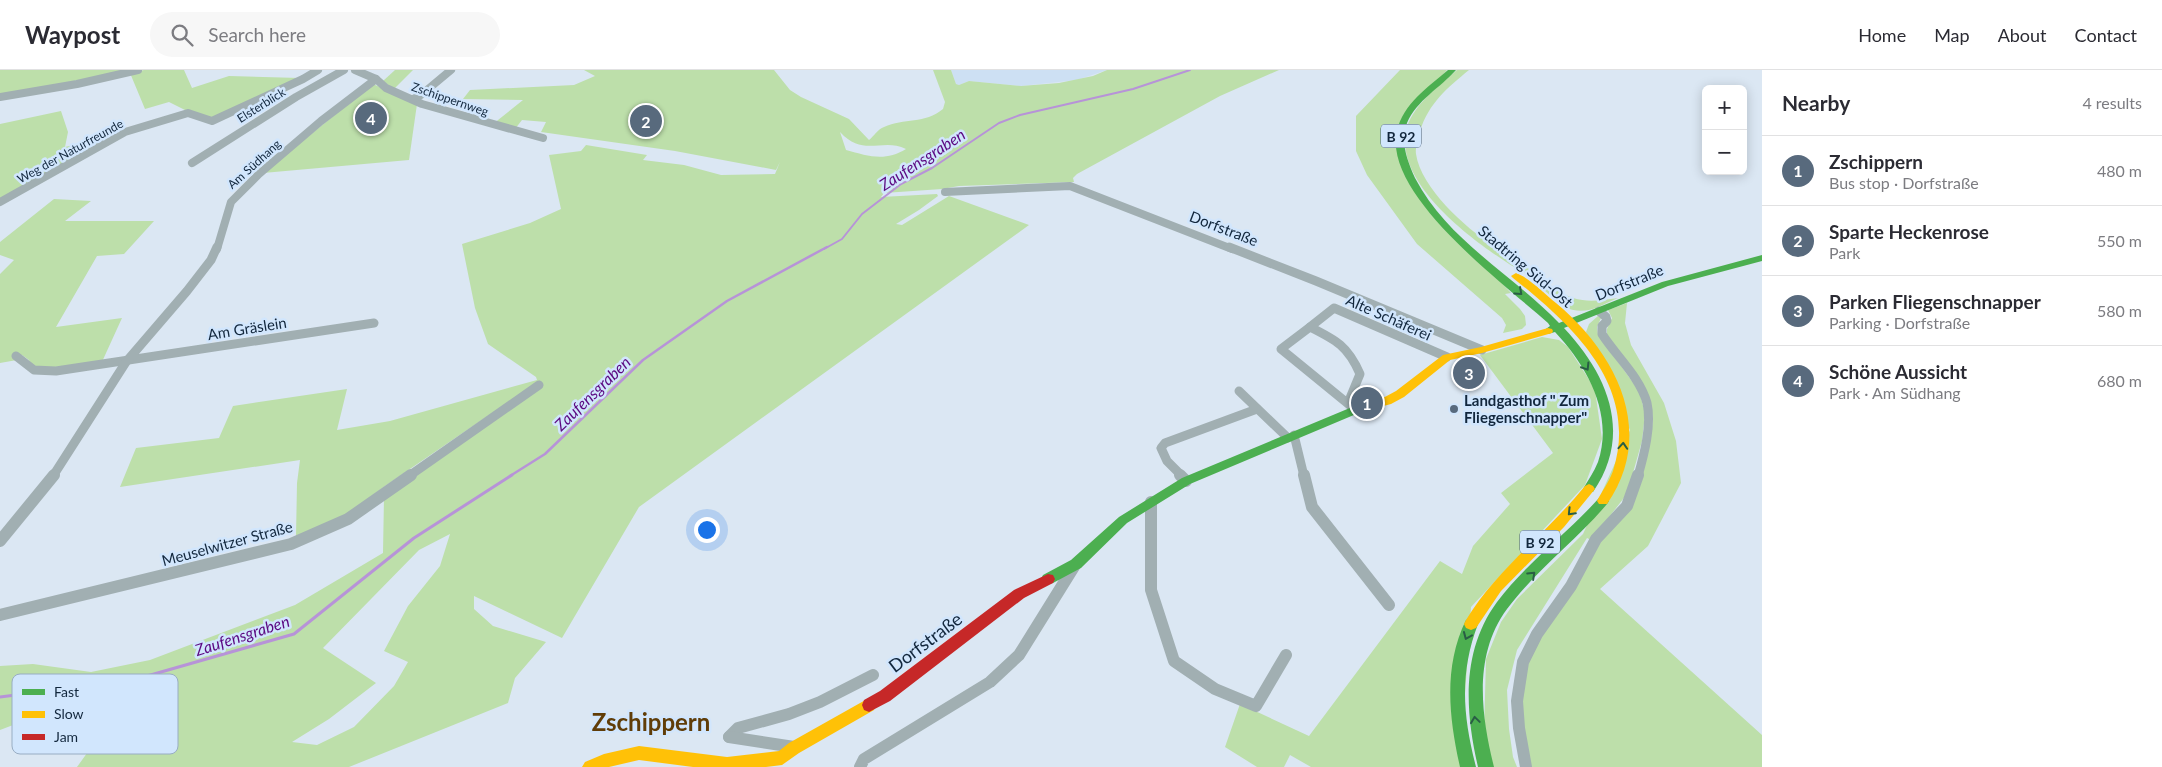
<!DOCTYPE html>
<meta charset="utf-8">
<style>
body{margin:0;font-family:Lato,sans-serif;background:#f7f7f7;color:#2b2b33}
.controls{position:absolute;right:15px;top:15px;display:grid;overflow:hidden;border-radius:8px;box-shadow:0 2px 12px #0003}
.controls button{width:45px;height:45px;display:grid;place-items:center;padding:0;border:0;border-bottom:1px solid #e1e1e2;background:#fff;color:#2b2b33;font:25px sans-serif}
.you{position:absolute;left:706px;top:459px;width:18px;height:18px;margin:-12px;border:4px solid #fff;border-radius:50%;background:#1a73e8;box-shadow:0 0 0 8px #1a73e833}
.badge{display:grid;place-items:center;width:32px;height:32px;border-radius:50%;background:#586a7d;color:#fff;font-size:16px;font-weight:700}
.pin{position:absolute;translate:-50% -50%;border:2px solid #fff;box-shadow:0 1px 5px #0006}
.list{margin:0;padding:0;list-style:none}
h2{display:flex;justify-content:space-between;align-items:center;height:65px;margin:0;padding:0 20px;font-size:21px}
h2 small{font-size:16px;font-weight:400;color:#7c7c81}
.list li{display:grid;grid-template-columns:32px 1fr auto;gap:15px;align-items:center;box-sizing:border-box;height:70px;padding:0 20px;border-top:1px solid #e1e1e2}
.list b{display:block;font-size:19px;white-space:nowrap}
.list p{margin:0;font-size:16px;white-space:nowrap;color:#7c7c81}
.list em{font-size:16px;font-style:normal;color:#7c7c81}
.icon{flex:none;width:28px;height:28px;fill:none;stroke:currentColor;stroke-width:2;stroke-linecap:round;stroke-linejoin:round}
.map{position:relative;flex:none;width:1762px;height:697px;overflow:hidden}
header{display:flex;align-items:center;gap:30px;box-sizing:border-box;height:70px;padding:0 25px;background:#fff;border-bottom:1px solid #e1e1e2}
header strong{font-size:24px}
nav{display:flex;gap:28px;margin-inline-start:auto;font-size:18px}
.search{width:350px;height:45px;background:#f7f7f7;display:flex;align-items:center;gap:12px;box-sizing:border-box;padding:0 18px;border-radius:28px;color:#7c7c81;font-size:19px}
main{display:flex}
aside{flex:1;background:#fff}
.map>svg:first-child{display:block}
</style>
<header>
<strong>Waypost</strong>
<div class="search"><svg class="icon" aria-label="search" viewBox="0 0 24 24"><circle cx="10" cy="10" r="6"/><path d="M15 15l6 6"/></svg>Search here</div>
<nav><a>Home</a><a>Map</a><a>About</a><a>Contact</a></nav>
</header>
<main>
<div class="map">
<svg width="1762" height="697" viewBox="0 0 1762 697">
<rect width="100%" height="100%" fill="#dbe7f3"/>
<polygon fill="#cde0f3" points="951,0 1107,0 1077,10 1021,16 969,11 959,15 956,14"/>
<g fill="#bddfaa" fill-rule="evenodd">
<polygon points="0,0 132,0 0,25"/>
<polygon points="144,0 184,0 192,18 229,6 300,8 207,51 169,32 145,39 130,3"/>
<polygon points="395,0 413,0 394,19 383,11"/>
<path d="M584,0H774L790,20L801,27L849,49L869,70C874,66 878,59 884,57C904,48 925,54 943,39L945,32L933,0H951L956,14L959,15L969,11L1021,16L1059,13L1093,6L1107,0H1279L1220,26L1077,104L1073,108L1074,112L959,116L942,119L884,123L881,127L937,124L938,126L919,140L896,154L902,155L949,126L1029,155L639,437L562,568L474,526V539L493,556L546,572L515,608L508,633L349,697H77L121,636L71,633L0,660V596L33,594L91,602L150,590L295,535L383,483L384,427L489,345L385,416L342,448L296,467L297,413L300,390L120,417L136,378L219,368L233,336L347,319L337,360L390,351L537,310L536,307L488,274L475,238L462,174L530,153L561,139L549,85L581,81L586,75L647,85L643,90L684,95L721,105L775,104L780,92L776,100L675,81L541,62L546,52L522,50L515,59L493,54L523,30L463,29L470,20L574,15L595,6ZM840,62C864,88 882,67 906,79C885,92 868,86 846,80ZM450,464L440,496L408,536L384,581L408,592L394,616L354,657L317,675L292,672L329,649L376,613L323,578L419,480Z"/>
<polygon points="1400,0 1447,0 1399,56 1409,113 1511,223 1505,224 1520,239 1525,246 1526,255 1522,259 1503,263 1506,255 1502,248 1417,174 1367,105 1356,81 1356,46"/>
<path d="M1457,0H1469C1447,18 1429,33 1420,61C1418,68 1415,76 1416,84C1421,118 1465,157 1493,176C1504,184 1517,190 1528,198C1543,208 1556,222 1573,228C1589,233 1602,230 1618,228C1597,237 1585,247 1562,236L1517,196L1514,197C1474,172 1391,112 1407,57C1415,33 1439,16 1457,0Z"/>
<polygon points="373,14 417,34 409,90 263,103"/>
<polygon points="61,41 68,62 65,77 122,63 0,131 0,54"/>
<polygon points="54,129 91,131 65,151 154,151 124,184 97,186 56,257 122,248 101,294 39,298 30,293 29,290 22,285 13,287 17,290 0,293 0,204 14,190 0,185 0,172"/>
<polygon points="1627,233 1625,253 1631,275 1664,333 1676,371 1681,413 1648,476 1600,519 1762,665 1762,697 1531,697 1524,674 1521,623 1527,593 1541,566 1601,470 1612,458 1649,376 1653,350 1651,336 1607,265 1607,259 1612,248 1608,240"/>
<polygon points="1598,246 1601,248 1597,257 1598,264 1639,321 1644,339 1644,353 1642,371 1627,424 1591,470 1587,468 1517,580 1507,620 1509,659 1513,687 1517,697 1492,697 1484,664 1486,589 1501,552 1517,529 1583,464 1630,360 1586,262 1589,254"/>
<polygon points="1542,267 1559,270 1568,277 1588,308 1595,320 1602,369 1585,415 1471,537 1460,697 1311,697 1290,685 1284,697 1257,697 1225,677 1240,634 1309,666 1440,491 1462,504 1473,476 1510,434 1501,423 1553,383 1480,285"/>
</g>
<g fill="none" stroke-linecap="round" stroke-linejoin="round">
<polyline stroke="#b793d8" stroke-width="2" points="824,179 842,169 862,144 901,114 932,98 999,53 1020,45 1133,19 1190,0"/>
<polyline stroke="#b793d8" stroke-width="2.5" points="510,406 545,384 643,290 727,231 827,177"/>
<polyline stroke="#b793d8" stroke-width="3" points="0,627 133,610 294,564 414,468 512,405"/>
<g stroke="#a1afb2" stroke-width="8">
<polyline points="355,0 376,9 386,18 422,34 543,68"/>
<polyline points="0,27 77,14 138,0"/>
<polyline points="413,29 421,25 451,0"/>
<polyline points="192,93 296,27 344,0"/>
<polyline points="945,122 1070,116 1232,179"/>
<polyline points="0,132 125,62 188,43 212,51 303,9 318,0"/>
<polyline points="217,179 231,132 259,104 321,51 376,9"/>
</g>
<g stroke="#a1afb2" stroke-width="9">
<polyline points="1229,177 1316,211 1482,280"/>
<path d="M1599,241L1606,247L1607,251L1602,256V264C1616,286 1640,307 1647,333C1652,355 1644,385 1638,406"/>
<polyline points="1310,257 1281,279 1352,337"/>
<polyline points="16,286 34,300 56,301 374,253"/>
<polyline points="1239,321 1288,368"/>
<path d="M1348,333L1360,304C1348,276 1336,270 1310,257L1334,238L1447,287"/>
<polyline points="1294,365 1304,406"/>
<polyline points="53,406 126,292 187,221 211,190 217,177"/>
<polyline points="409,406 539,315"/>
<polyline points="1182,406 1167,391 1161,378 1165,373 1257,339"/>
</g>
<g stroke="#a1afb2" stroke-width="12">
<polyline points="1180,405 1186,411"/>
<polyline points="1304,405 1312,437 1389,535"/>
<polyline points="1151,432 1151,520 1174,591 1215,619 1256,636 1286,585"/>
<polyline points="0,471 54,405"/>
<polyline points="0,545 291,474 348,449 411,405"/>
<polyline points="729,667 738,658 789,644 820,632 873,605"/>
<polyline points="729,667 794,677"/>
<polyline points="860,697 864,689 990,612 1019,585 1075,495"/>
<polyline points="1526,697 1519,658 1517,631 1523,592 1537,564 1571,516 1596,469 1627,436 1638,405"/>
</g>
<g fill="#4caf50" fill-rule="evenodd">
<path d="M1448,0H1456C1440,18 1417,30 1407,53C1400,72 1407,90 1415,108C1448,171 1511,203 1559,253L1662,212L1762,185V191L1668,216L1564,258C1608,305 1633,364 1593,422H1585L1583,419C1588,410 1594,402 1598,392C1614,344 1587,296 1555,262L1548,264L1544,263L1543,261L1550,256L1548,253C1506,215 1382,125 1397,61C1403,34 1428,17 1448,0Z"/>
<polygon points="1357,335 1361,336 1363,339 1361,342 1190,414 1127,453 1081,498 1053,513 1048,514 1043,513 1041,509 1043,505 1071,490 1119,447 1182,408"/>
<path d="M1603,426L1607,428L1609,431L1607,434C1576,471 1536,500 1507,539C1473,585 1481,645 1494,697H1478C1465,641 1461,581 1497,532C1526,493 1567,464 1599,428Z"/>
<path d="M1471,548L1476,550L1478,554C1459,604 1463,646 1476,697H1460C1449,648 1443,597 1466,550Z"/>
</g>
<g fill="#ffc107" fill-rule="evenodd">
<path d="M1516,203C1528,207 1545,224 1556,233C1616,283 1657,362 1607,434H1599L1597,431C1602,421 1609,412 1613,401C1640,316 1572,255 1513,208L1511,206Z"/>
<polygon points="1548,258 1552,259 1553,261 1552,263 1482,283 1450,290 1404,327 1391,334 1357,343 1351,339 1353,336 1383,328 1396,321 1443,285 1481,277"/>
<path d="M1589,414L1593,416L1595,419L1564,457L1501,521L1476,558L1471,560L1466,558L1464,554L1466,550C1498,498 1547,463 1585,416Z"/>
<polygon points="869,628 874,630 876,635 874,640 799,683 782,695 766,697 693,697 639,690 609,697 582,697 585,692 604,684 639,676 727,687 779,681 789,673"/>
</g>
<polygon fill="#c62828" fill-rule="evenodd" points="1048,504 1053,505 1055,509 1053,513 1024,528 890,631 869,642 864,640 862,635 864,630 880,621 1014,520"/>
</g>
<defs><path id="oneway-chevron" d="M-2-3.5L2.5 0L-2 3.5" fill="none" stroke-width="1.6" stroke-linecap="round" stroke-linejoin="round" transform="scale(1.25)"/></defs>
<g stroke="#295d45">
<use href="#oneway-chevron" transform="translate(1519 222) rotate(42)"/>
<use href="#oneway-chevron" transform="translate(1586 297) rotate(58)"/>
<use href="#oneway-chevron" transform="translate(1623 376) rotate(-86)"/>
<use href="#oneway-chevron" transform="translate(1571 442) rotate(134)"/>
<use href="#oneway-chevron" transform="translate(1532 505) rotate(-43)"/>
<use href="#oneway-chevron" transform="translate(1467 566) rotate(113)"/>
<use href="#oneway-chevron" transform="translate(1475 650) rotate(-98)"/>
</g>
<circle fill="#586a7d" stroke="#d1e6fd" stroke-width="2" cx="1454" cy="339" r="5"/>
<g text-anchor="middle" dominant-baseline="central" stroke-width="5" stroke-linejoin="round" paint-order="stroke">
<g font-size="12" fill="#12273d" stroke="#d1e6fd">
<text transform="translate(450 29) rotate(19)">Zschippernweg</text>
<text transform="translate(261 35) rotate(-32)">Elsterblick</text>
<text transform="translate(70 81) rotate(-29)">Weg der Naturfreunde</text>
<text transform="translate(254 94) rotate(-42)">Am Südhang</text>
</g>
<g fill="#d1e6fd" stroke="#4b6077" stroke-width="1">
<rect x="1381" y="54.5" width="40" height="23" rx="4"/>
<rect x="1520" y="460.5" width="40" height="23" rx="4"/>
</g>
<g font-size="14" font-weight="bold" fill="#12273d">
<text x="1401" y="66">B 92</text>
<text x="1540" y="472">B 92</text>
</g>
<g font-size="15" fill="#12273d" stroke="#d1e6fd">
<text transform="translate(1224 158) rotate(21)">Dorfstraße</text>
<text transform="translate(1526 196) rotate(40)">Stadtring Süd-Ost</text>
<text transform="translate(1629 212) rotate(-22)">Dorfstraße</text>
<text transform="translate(1389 247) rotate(24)">Alte Schäferei</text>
<text transform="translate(247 258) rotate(-9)">Am Gräslein</text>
<text transform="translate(227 473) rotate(-15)">Meuselwitzer Straße</text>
</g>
<g font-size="15" font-weight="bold" fill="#12273d" stroke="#d1e6fd" text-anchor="start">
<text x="1464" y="330">Landgasthof " Zum<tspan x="1464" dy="17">Fliegenschnapper"</tspan></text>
</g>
<g font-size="16" font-style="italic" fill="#5b0881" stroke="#d1e6fd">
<text transform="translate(922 89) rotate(-33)">Zaufensgraben</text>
<text transform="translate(592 323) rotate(-44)">Zaufensgraben</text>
<text transform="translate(242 565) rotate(-18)">Zaufensgraben</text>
</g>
<g font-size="18" fill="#12273d" stroke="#d1e6fd">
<text transform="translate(925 572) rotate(-37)">Dorfstraße</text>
</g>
<g font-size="24" font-weight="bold" fill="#603d08" stroke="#d1e6fd">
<text x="651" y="651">Zschippern</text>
</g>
</g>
<rect x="12" y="604" width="166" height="80" rx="8" fill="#d1e6fd" stroke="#98adc3" stroke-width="1"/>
<rect x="22" y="619" width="23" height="6" fill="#4caf50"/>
<rect x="22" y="641" width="23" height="7" fill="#ffc107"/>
<rect x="22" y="664" width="23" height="6" fill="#c62828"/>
<g font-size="14" fill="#12273d">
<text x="54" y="627">Fast</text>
<text x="54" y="649">Slow</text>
<text x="54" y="672">Jam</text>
</g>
</svg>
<div class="controls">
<button>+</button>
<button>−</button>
</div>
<div class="you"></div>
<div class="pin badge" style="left:1367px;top:333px">1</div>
<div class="pin badge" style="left:646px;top:51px">2</div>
<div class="pin badge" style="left:1469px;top:303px">3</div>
<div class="pin badge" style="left:371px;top:48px">4</div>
</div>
<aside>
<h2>Nearby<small>4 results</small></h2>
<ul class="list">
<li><span class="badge">1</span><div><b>Zschippern</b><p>Bus stop · Dorfstraße</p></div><em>480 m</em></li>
<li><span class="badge">2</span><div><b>Sparte Heckenrose</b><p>Park</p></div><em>550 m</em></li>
<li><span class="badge">3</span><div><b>Parken Fliegenschnapper</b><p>Parking · Dorfstraße</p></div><em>580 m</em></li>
<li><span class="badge">4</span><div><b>Schöne Aussicht</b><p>Park · Am Südhang</p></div><em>680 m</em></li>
</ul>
</aside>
</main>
